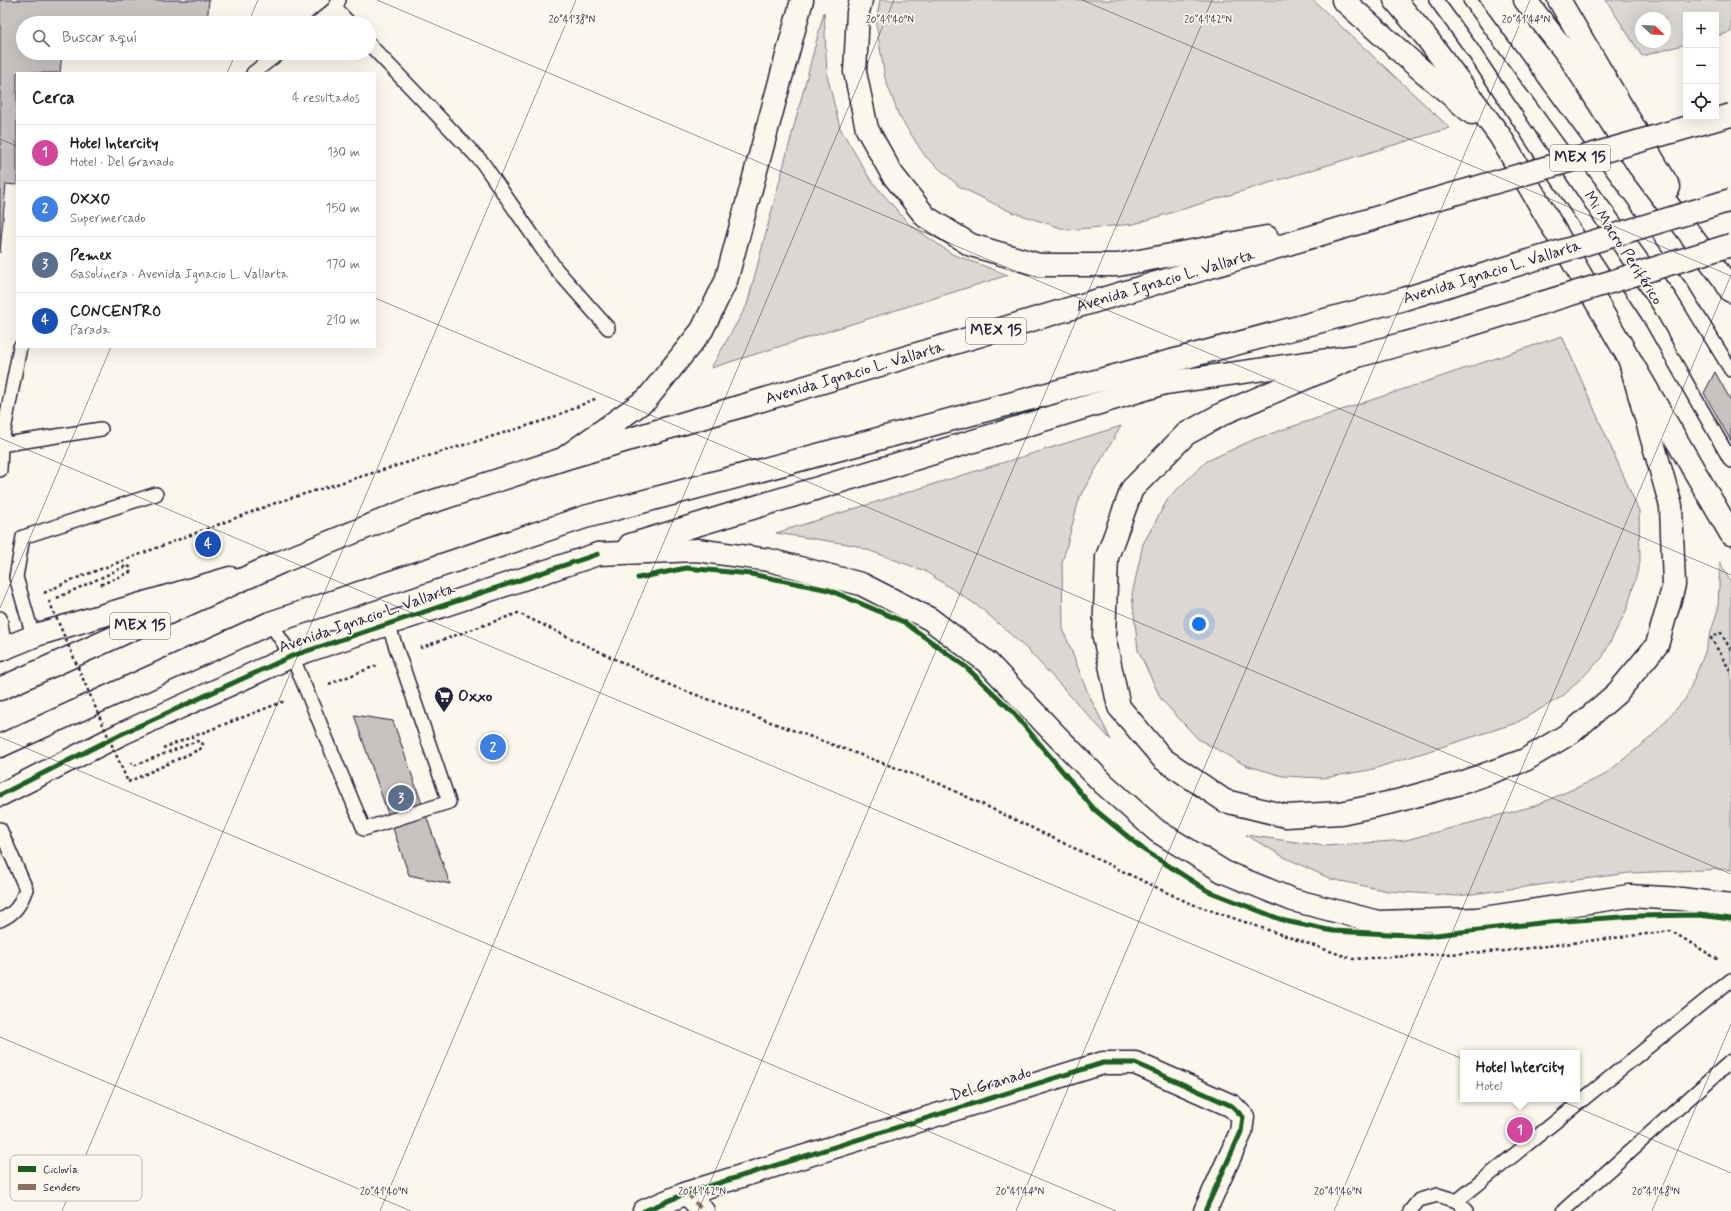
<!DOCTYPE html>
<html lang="es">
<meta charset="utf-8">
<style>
body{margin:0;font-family:Mynerve,sans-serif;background:#f6f6f6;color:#202124}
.controls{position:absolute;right:12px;top:12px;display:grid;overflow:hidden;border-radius:0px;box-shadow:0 4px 16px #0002}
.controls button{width:36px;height:36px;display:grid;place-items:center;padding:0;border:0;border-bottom:1px solid #e0e0e0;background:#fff;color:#202124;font:20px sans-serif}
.compass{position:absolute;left:1635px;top:12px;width:36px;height:36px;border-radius:50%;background:#fff;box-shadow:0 4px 16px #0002;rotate:113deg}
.you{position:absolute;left:1199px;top:624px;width:14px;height:14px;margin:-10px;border:3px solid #fff;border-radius:50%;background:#1a73e8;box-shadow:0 0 0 6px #1a73e833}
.badge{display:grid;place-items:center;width:26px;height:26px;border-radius:50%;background:#1a73e8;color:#fff;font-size:13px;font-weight:700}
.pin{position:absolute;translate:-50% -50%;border:2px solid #fff;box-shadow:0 1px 4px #0006}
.popup{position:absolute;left:1460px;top:1050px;width:120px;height:52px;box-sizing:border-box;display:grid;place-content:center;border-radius:0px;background:#fff;filter:drop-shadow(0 1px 3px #0005);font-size:13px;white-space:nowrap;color:#757577}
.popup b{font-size:15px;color:#202124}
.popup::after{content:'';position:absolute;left:50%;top:100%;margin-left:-8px;border:8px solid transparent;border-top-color:#fff}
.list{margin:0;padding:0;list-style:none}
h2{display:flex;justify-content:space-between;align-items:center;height:52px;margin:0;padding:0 16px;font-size:17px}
h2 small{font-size:13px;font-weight:400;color:#757577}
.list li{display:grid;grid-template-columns:26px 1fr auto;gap:12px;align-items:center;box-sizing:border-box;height:56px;padding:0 16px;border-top:1px solid #e0e0e0}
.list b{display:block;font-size:15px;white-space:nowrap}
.list p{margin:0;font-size:13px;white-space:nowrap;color:#757577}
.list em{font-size:13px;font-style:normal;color:#757577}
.icon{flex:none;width:22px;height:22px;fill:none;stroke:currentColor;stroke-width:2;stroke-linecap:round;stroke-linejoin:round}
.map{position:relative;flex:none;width:1731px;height:1211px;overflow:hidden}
.search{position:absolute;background:#fff;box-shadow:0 4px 16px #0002;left:16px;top:16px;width:360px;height:44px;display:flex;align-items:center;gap:10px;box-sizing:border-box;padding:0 14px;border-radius:22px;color:#757577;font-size:15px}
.panel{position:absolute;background:#fff;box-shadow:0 4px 16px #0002;left:16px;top:72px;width:360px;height:276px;border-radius:0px}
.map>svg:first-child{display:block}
</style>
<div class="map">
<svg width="1731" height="1211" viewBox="0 0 1731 1211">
<rect width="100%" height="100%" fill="#fbf7ec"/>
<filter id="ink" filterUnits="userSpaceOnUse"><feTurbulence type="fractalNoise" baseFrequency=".025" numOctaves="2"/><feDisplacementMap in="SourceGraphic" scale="8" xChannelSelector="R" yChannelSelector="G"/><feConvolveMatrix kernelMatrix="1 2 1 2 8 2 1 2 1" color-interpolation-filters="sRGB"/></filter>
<g filter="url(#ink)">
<g fill="#dbd8d3" stroke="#7e7d87" fill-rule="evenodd">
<polygon points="880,0 1313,0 1450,128 1134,224 1067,230 1009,211 960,187 925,156 899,116 885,78 876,23"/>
<path d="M1606,0H1731V32L1716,36V15H1686V44L1642,56ZM1641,18H1665V42H1641Z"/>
<polygon points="824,12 827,75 840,128 870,179 909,224 952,254 1008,275 711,368 747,305"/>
<polygon points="1562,336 1639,511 1640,562 1627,609 1602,658 1563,696 1516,723 1370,770 1323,778 1283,776 1245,765 1198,739 1161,699 1138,650 1132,595 1143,544 1169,497 1207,461 1255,439"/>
<polygon points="1121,426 1080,496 1062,563 1063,629 1087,691 1111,740 1027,649 981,608 925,571 854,545 776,533"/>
<polygon points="1720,562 1731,583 1731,870 1725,869 1629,873 1457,896 1388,891 1331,879 1284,857 1246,835 1325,846 1406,840 1534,806 1603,776 1650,738 1686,698 1704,655 1718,609"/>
</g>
<g fill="#c6c2c0" stroke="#22223b">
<polygon points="0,0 209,0 207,23 23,23 23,53 62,53 60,73 17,73 17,185 6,184 0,253"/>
<polygon points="1715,372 1731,401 1731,441 1704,393"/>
<polygon points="354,715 393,721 450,884 409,875"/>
</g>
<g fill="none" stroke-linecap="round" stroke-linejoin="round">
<defs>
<g id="lane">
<polyline points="1436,0 1471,48 1648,315 1731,461"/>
<polyline points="1470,0 1682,290 1731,370"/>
<polyline points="335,8 349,23"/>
<polyline points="317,23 335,8 339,0"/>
<polyline points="369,44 482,162 556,269 608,328"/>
<polyline points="253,73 279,53"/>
<polyline points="0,445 101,429"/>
<polyline points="0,470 1,446 20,347"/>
<polyline points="0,618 5,648"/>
<polyline points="270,623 292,656 364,829 449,802 388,624"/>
<polyline points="33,636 16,577 23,537 156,494"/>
<path d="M0,829L26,889C20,905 16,913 0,920"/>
<polyline points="1457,1201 1731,980"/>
<polyline points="1410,1211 1419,1200 1438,1195 1457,1201 1466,1211"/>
<polyline points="1563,1211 1731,1061"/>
</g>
<g id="street">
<polyline points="567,456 647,399 702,330 726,281 802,0"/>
<polyline points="0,795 119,735 292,656 598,554"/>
<polyline points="687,1193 703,1211"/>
<polyline points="644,1211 687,1193 1103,1063 1135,1063 1232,1106 1243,1117 1241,1132 1205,1211"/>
</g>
<polyline id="secondary" points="0,650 39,634 230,578"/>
<g id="highway">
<polyline points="861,0 858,12 855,72 867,129 892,174 926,217 971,245 1039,265 1118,265 1267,237"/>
<polyline points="1343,0 1412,62 1472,113"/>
<polyline points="1395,0 1426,37 1500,136 1731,534"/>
<polyline points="1525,0 1571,59 1639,166 1725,281 1731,291"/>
<polyline points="1559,0 1669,187"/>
<polyline points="1357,356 1224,413 1186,434 1132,489 1107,557 1104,637 1119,707 1163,759 1225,801 1286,816 1341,813 1397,801 1464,782 1525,760 1572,732 1617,693 1657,645 1674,585 1671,506 1629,358"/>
<polyline points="630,545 1165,383 1357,356 1447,332"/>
<polyline points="598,554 697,550 769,560 861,584 930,619 988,663 1051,730 1104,784 1157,831 1224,872 1293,900 1378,922 1477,919 1629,896 1681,899 1731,905"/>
<path id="s1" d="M0,689L281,562L413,508L563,459L1382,216L1429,201"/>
<polyline points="0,746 270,623 585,517 1404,299 1453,284"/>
</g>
</defs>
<use href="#lane" stroke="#22223b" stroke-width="16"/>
<use href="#street" stroke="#22223b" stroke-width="25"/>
<use href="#secondary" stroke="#22223b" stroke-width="25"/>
<use href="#highway" stroke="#22223b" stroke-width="25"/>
<g stroke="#22223b" stroke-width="2.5" stroke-dasharray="3 3" stroke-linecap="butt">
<polyline points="44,593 69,581 278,502 549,419 597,398"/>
<polyline points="57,598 126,566 130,567 130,572 100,585"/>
<polyline points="420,648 518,613 672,686 940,784 1189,903 1353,959 1505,951 1671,931 1719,960"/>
<polyline points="1731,650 1721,633 1711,638 1731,672"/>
<polyline points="329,684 378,665"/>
<polyline points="163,748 285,701"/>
<polyline points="128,782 200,749 202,747 203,744 197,741 133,766 130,760"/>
</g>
<use href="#lane" stroke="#fbf7ec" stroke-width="13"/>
<use href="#street" stroke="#fbf7ec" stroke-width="22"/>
<use href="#secondary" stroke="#fbf7ec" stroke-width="22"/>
<use href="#highway" stroke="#fbf7ec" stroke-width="22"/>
<defs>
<g id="highway-bridge">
<polyline points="1429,201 1731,115"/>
<polyline points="1453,284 1731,200"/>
<polyline points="1447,332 1731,245"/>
</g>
</defs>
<use href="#highway-bridge" stroke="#22223b" stroke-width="25" stroke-linecap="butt"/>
<polyline stroke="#22223b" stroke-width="2.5" stroke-dasharray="3 3" stroke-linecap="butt" points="49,601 128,782"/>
<use href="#highway-bridge" stroke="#fbf7ec" stroke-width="22"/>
<polyline stroke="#8d6e63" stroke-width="4" stroke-dasharray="8 4" stroke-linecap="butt" points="687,1193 703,1211"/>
<defs>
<g id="cycleway">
<polyline points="638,578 686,568 751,574 829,590 904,622 966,667 1012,711 1094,809 1144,850 1208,891 1285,921 1333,931 1427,936 1549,922 1636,916 1699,915 1731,919"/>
<polyline points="0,795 119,735 292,656 598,554"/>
<polyline points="644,1211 687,1193 1103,1063 1135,1063 1232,1106 1243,1117 1241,1132 1205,1211"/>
</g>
</defs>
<use href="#cycleway" stroke="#fbf7ec" stroke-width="8"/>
<use href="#cycleway" stroke="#1b5e20" stroke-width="5"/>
</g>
</g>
<path fill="none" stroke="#22223b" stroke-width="1" stroke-opacity="0.45" d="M377,0L1731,575M1082,0L1731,276M248,23L258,0M227,73L236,53M0,139L17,146M375,298L1731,874M0,438L1731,1173M0,608L111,347M0,737L1116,1211M0,1037L411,1211M62,1211L576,0M380,1211L894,0M698,1211L1212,0M1016,1211L1530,0M1334,1211L1731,275M1652,1211L1731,1024"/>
<defs>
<symbol id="supermarket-pin" viewBox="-11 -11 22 30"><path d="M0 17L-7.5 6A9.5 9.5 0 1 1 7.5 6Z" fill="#22223b" stroke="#fbf7ec"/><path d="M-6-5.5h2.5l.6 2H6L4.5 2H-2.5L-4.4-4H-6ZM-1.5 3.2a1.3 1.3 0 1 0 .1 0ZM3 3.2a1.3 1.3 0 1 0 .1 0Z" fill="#fff"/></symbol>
</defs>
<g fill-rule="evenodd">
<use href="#supermarket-pin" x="433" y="685" width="22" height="30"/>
</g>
<g text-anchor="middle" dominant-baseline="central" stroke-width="3.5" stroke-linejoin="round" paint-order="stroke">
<g fill="#fbf7ec" stroke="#636270" stroke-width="1">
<rect x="1550" y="145" width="60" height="26" rx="3"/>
<rect x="966" y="318" width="60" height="26" rx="3"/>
<rect x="110" y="613" width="60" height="26" rx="3"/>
</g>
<g font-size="15" font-weight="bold" fill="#22223b">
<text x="1580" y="158">MEX 15</text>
<text x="996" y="331">MEX 15</text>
<text x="140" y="626">MEX 15</text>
</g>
<g font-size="16" fill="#22223b" stroke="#fbf7ec">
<text transform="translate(1623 248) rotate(57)">Mi Macro Periférico</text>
<text transform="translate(1492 272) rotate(-17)">Avenida Ignacio L. Vallarta</text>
<text stroke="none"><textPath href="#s1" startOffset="1237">Avenida Ignacio L. Vallarta</textPath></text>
<text stroke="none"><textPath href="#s1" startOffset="913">Avenida Ignacio L. Vallarta</textPath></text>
<text transform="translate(367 618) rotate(-19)">Avenida Ignacio L. Vallarta</text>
<text transform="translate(991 1084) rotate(-17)">Del Granado</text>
</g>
<g font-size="16" font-weight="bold" fill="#22223b" stroke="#fbf7ec" text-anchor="start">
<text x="458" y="696">Oxxo</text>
</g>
</g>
<rect x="10" y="1155" width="132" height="46" rx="6" fill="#fbf7ec" stroke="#bab7b7" stroke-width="1"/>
<rect x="18" y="1166" width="18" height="6" fill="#1b5e20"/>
<rect x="18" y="1184" width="18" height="6" fill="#8d6e63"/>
<g font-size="11" fill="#22223b">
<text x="43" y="1173">Ciclovía</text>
<text x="43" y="1191">Sendero</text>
</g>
<g font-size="10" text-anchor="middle" fill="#22223b" stroke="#fbf7ec" stroke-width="3.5" stroke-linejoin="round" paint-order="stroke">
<text x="572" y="23">20°41'38"N</text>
<text x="890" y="23">20°41'40"N</text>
<text x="1208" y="23">20°41'42"N</text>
<text x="1526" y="23">20°41'44"N</text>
<text x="384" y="1195">20°41'40"N</text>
<text x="702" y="1195">20°41'42"N</text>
<text x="1020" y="1195">20°41'44"N</text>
<text x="1338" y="1195">20°41'46"N</text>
<text x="1656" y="1195">20°41'48"N</text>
</g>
</svg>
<div class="controls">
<button>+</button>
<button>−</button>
<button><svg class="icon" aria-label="locate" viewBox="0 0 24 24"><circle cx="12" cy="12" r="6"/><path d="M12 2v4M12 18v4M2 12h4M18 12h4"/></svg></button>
</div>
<svg class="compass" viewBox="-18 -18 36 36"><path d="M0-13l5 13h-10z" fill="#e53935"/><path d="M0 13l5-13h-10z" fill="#757577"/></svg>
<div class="you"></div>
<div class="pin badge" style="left:1520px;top:1130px;background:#d1479c">1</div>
<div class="popup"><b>Hotel Intercity</b>Hotel</div>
<div class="pin badge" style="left:493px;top:747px;background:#3f7fe0">2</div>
<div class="pin badge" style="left:401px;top:798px;background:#5c6f8a">3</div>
<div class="pin badge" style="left:208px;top:544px;background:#1a4fb4">4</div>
<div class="search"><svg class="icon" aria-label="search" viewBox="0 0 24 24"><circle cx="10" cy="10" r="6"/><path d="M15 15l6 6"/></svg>Buscar aquí</div>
<section class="panel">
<h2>Cerca<small>4 resultados</small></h2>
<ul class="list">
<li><span class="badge" style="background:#d1479c">1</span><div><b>Hotel Intercity</b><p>Hotel · Del Granado</p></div><em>130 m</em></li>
<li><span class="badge" style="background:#3f7fe0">2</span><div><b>OXXO</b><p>Supermercado</p></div><em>150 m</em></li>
<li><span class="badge" style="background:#5c6f8a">3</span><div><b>Pemex</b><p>Gasolinera · Avenida Ignacio L. Vallarta</p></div><em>170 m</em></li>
<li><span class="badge" style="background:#1a4fb4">4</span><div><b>CONCENTRO</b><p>Parada</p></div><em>210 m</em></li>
</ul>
</section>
</div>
